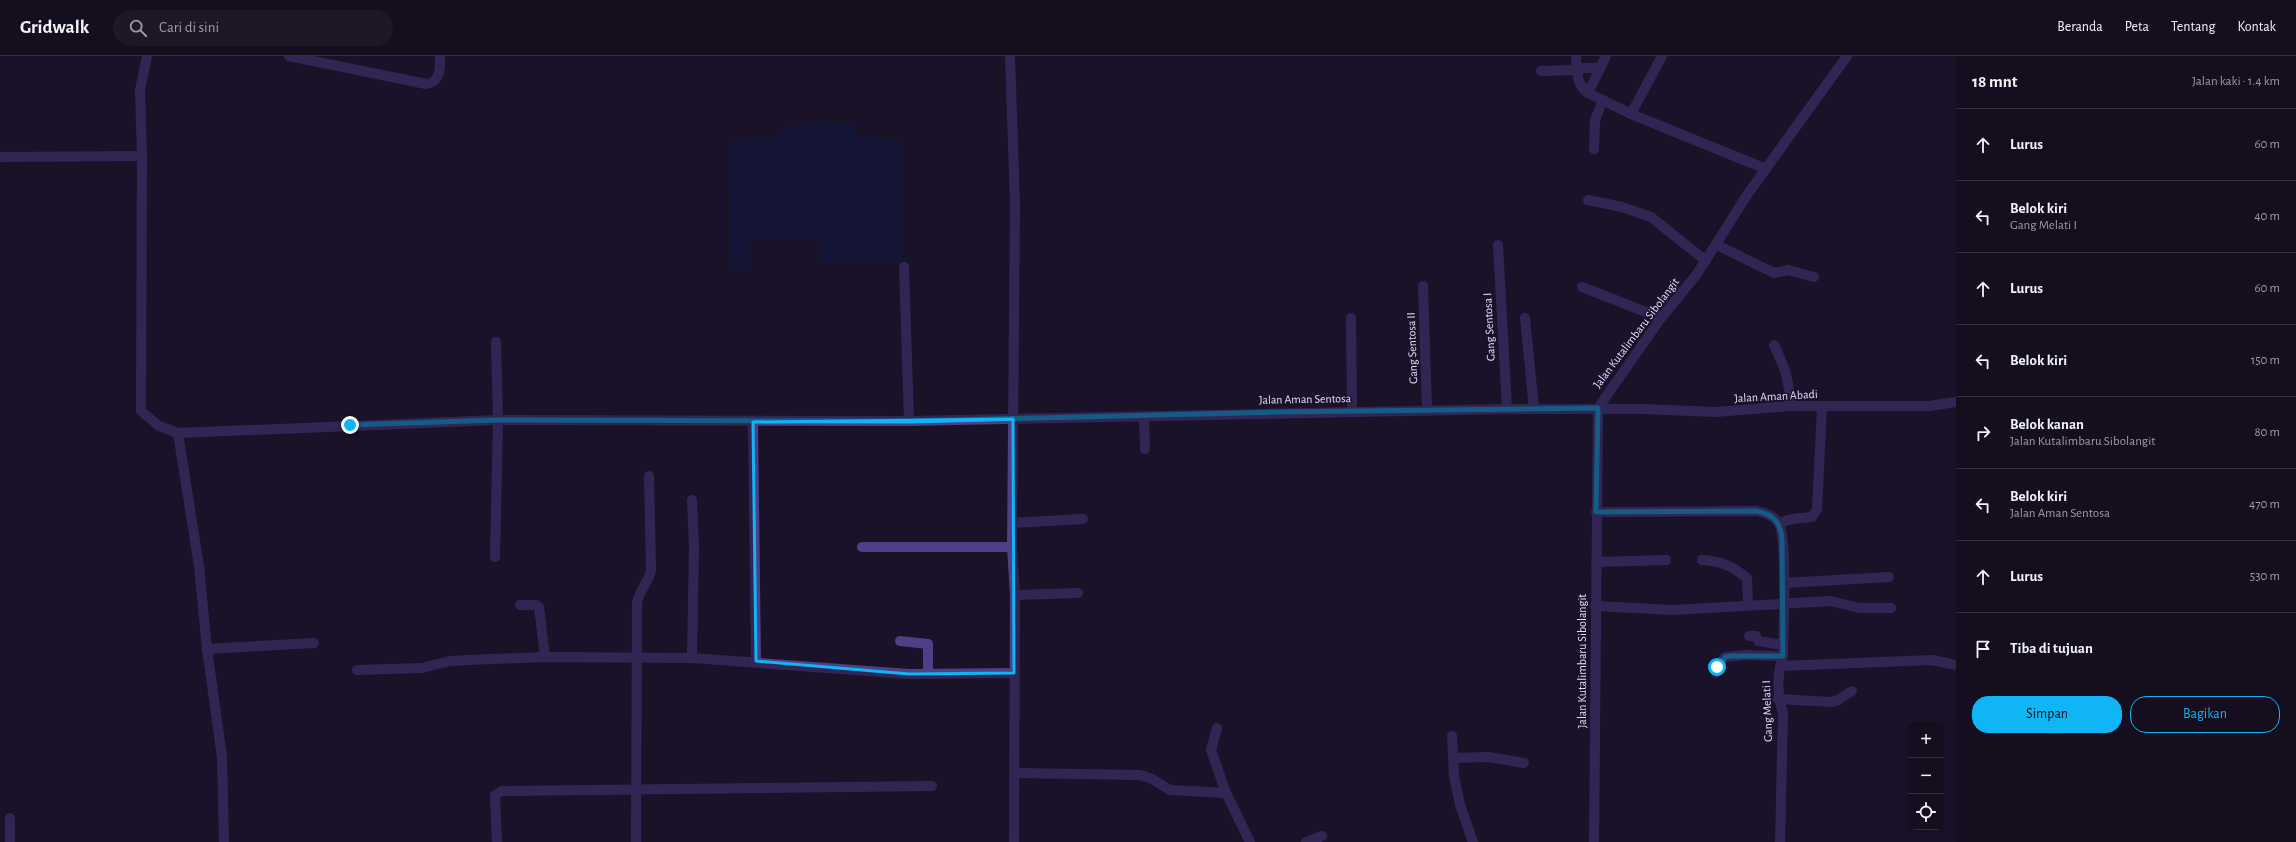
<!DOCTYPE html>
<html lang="id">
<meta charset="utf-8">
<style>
body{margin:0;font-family:"Alegreya Sans",sans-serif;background:#1d1728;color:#f1f3f6}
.controls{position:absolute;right:12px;bottom:12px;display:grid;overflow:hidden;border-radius:8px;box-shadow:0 4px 16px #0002}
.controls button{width:36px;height:36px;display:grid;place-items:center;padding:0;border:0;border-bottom:1px solid #332e3d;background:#140e1f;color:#f1f3f6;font:20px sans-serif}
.stop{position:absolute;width:12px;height:12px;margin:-9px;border:3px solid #0fb5f5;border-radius:50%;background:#fff}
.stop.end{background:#0fb5f5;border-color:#fff;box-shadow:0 1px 4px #0008}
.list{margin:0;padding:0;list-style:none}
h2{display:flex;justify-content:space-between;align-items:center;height:52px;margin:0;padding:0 16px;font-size:17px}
h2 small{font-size:13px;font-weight:400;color:#9d9ca4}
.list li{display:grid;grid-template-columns:26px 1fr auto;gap:12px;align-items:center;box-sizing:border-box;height:72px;padding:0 16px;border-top:1px solid #332e3d}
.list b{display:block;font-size:15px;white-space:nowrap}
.list p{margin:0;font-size:13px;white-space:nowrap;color:#9d9ca4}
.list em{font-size:13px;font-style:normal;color:#9d9ca4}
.actions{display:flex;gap:8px;padding:12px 16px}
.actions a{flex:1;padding:9px 0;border:1px solid #0fb5f5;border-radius:16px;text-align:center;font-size:14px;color:#0fb5f5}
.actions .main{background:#0fb5f5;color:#111}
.icon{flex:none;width:22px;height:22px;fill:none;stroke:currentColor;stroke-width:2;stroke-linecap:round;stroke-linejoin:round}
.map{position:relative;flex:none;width:1956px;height:786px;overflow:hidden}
header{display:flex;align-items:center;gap:24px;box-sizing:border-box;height:56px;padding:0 20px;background:#140e1f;border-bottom:1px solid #332e3d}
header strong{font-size:19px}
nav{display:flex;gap:22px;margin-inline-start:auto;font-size:14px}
.search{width:280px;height:36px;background:#1d1728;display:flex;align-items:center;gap:10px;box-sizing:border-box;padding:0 14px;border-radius:22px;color:#9d9ca4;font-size:15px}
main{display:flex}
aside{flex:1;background:#140e1f}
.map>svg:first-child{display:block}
</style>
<header>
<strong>Gridwalk</strong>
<div class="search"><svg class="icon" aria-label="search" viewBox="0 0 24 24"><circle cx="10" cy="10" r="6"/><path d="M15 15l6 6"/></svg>Cari di sini</div>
<nav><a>Beranda</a><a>Peta</a><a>Tentang</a><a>Kontak</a></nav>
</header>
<main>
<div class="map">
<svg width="1956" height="786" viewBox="0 0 1956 786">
<rect width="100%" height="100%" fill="#1a1229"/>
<polygon fill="#0d1846" points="855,68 855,81 900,85 904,207 822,208 821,182 750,183 750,214 732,214 730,85 773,84 788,69"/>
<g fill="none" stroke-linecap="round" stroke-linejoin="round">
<g stroke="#4e3f86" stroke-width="10">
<polyline points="147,0 140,34 142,100 141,355 159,370 178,377 498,364 909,365 1507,353 1643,353 1716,356 1789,350 1929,350 1956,346"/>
<path d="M289,0L426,28C441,26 440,12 440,0"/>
<polyline points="1010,0 1015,148 1012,491 1015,539 1014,786"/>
<path d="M1576,0C1577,14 1576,29 1588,37L1631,58L1766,113"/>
<polyline points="1577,12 1600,12"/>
<polyline points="1541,15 1577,14"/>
<polyline points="1588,37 1606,0"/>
<polyline points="1631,58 1662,0"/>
<polyline points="1594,93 1595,64 1603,44"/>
<polyline points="0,101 142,100"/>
<polyline points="1588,144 1622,151 1651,161 1706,205"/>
<polyline points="1498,189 1507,353"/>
<polyline points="1717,189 1774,217 1788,214 1814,221"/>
<polyline points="904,211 909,365"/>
<polyline points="1423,230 1427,354"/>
<polyline points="1582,231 1661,262"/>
<polyline points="1351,262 1352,355"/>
<polyline points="1525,262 1534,353"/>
<path d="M1774,289C1784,310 1791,326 1789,350"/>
<polyline points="1144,361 1145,393"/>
<polyline points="753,366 756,605"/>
<polyline points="178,377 199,510 207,593 222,701 224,786"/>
<path d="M1596,456L1756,455C1766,457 1774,459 1779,468C1788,485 1783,577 1783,600C1777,619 1777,639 1783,657L1780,786"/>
<polyline points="1013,467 1083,463"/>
<polyline points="1779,467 1792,463 1812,461 1817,453 1822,351"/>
<polyline points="862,491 1012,491"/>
<polyline points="495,501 498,364 496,286"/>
<path d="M1702,504C1721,505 1732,510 1747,522L1748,549"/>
<polyline points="1596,506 1666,504"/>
<polyline points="1784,527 1889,521"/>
<polyline points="1015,539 1078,537"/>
<polyline points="520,549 536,549 539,551 545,601"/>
<polyline points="1595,550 1672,554 1831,545 1859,552 1891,552"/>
<polyline points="1749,580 1756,580 1758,585 1783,589"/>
<polyline points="900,585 928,588 928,618"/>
<polyline points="207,593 314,587"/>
<polyline points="692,602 694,490 692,444"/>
<polyline points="1780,610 1932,604 1956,609"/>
<polyline points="357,614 422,612 450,605 468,604 545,601 692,602 909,618 1014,617"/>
<polyline points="1716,617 1717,611 1725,601 1745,599 1783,600"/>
<polyline points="1778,643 1831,646 1836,645 1852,635"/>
<polyline points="1217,672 1211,694 1226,737"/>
<polyline points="1452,680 1454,720 1460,749 1473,786"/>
<polyline points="1453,702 1489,701 1524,707"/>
<polyline points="1015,717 1140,719 1152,723 1170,734 1226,737 1250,786"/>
<polyline points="10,762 10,786"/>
<polyline points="497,786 495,739 502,735 932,730"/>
<path d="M636,786L637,547C639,534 649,526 651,514L649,420"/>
<polyline points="1306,786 1322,780"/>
<polyline points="1594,786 1598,352 1661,262 1697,218 1747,139 1847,0"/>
</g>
</g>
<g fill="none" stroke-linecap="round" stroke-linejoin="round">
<path stroke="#0fb5f5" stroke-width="5" d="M350,369L498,364L910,365L1280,356L1598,352L1596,456L1756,455C1773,458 1781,466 1782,484L1783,600H1731L1725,601L1717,611"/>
</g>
<path d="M0 0H1956V786H0ZM1013,363L1014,617L909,618L756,605L753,366Z" fill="#1a1229" fill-opacity=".55" fill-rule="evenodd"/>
<path fill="none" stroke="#0fb5f5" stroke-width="3" stroke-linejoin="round" d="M1013,363L1014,617L909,618L756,605L753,366Z"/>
<g text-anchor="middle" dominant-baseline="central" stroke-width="3" stroke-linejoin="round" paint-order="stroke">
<g font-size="12" fill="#e5dbfe" stroke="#1a1229">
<text transform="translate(1489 271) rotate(-93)">Gang Sentosa I</text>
<text transform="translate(1636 277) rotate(-53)">Jalan Kutalimbaru Sibolangit</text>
<text transform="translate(1412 292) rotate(-92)">Gang Sentosa II</text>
<text transform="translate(1776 340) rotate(-3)">Jalan Aman Abadi</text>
<text transform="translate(1305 343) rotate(-1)">Jalan Aman Sentosa</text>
<text transform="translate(1582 605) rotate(-90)">Jalan Kutalimbaru Sibolangit</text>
<text transform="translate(1767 655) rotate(-92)">Gang Melati I</text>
</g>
</g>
</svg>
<div class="controls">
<button>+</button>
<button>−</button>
<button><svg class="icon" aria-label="locate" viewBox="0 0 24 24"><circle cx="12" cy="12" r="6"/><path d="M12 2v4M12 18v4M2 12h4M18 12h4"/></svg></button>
</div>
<div class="stop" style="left:1717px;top:611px"></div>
<div class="stop end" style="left:350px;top:369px"></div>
</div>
<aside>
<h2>18 mnt<small>Jalan kaki · 1.4 km</small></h2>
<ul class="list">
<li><svg class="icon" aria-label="ahead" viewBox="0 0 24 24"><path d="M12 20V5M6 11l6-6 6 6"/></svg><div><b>Lurus</b></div><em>60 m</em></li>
<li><svg class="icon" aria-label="left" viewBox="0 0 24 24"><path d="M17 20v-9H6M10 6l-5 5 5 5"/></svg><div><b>Belok kiri</b><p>Gang Melati I</p></div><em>40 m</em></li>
<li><svg class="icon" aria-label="ahead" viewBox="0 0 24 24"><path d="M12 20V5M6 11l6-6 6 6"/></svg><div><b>Lurus</b></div><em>60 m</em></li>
<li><svg class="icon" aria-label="left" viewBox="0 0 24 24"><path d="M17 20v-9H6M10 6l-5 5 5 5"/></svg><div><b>Belok kiri</b></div><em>150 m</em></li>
<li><svg class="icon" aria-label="right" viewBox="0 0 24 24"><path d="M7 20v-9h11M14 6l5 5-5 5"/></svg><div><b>Belok kanan</b><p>Jalan Kutalimbaru Sibolangit</p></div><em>80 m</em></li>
<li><svg class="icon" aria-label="left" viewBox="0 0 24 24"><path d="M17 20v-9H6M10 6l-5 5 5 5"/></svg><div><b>Belok kiri</b><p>Jalan Aman Sentosa</p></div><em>470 m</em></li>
<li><svg class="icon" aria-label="ahead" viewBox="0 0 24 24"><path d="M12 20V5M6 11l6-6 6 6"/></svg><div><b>Lurus</b></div><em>530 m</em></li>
<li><svg class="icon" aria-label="arrive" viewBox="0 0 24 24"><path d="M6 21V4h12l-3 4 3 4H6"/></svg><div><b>Tiba di tujuan</b></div></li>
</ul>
<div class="actions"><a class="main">Simpan</a><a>Bagikan</a></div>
</aside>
</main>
